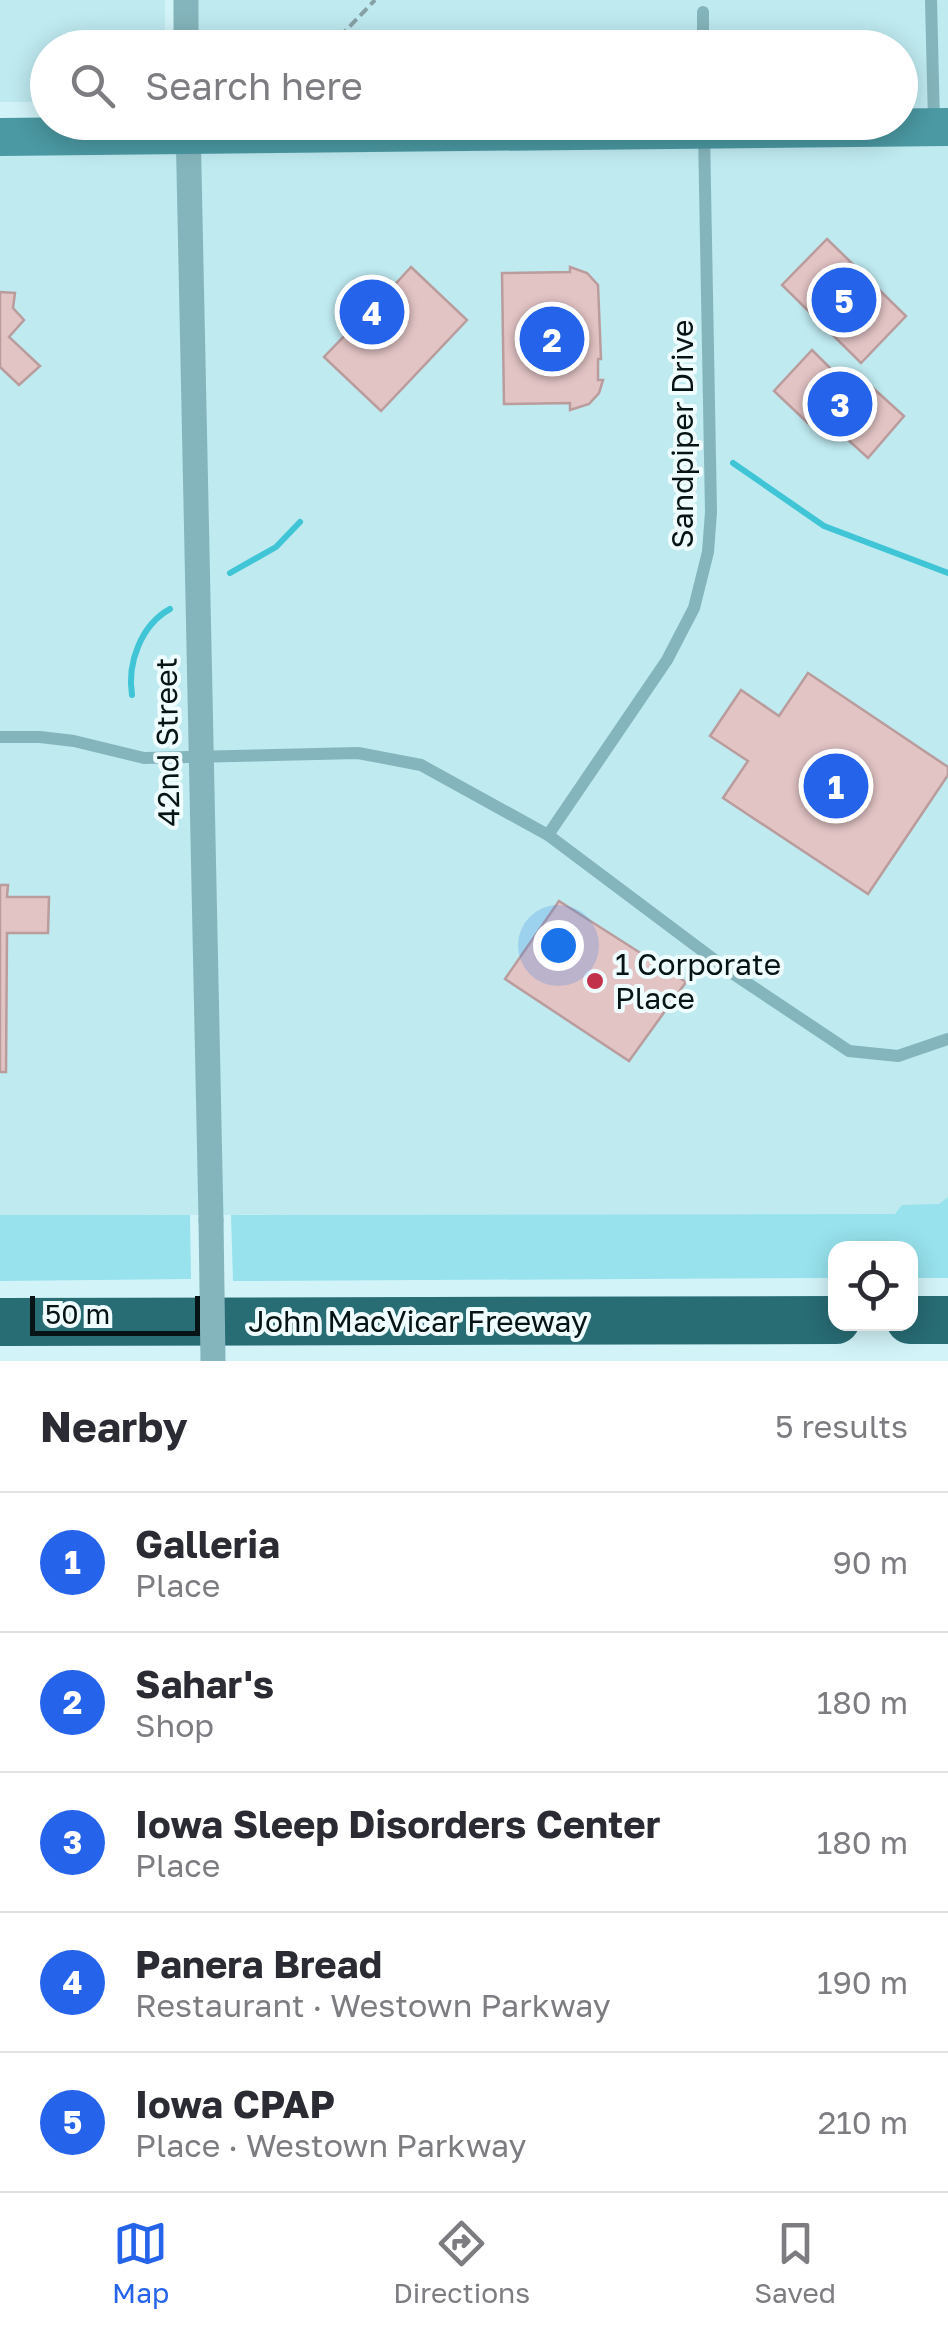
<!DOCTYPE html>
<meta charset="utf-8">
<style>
body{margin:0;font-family:"Golos Text",sans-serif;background:#f2f2f3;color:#2b2b33}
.controls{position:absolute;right:30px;bottom:30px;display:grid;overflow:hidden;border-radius:20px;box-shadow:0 5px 25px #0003}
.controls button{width:90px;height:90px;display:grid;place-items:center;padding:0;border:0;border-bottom:2px solid #e1e1e2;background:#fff;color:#2b2b33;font:50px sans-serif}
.scale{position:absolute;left:30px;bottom:25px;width:170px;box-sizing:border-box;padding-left:10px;border:5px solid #071415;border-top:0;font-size:28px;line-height:35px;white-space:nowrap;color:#071415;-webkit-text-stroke:8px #f0fdff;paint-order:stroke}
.you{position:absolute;left:558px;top:945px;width:35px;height:35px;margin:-25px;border:8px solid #fff;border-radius:50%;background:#1a73e8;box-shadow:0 0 0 15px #1a73e833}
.badge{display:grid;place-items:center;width:65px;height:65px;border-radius:50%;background:#2563eb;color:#fff;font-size:32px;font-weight:700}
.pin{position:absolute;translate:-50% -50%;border:5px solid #fff;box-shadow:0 2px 10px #0006}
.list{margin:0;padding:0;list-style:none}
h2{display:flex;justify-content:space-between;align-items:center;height:130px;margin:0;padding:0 40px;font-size:42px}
h2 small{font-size:32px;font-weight:400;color:#7c7c81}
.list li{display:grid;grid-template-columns:65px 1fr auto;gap:30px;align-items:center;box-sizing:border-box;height:140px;padding:0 40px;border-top:2px solid #e1e1e2}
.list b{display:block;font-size:38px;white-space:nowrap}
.list p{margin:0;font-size:32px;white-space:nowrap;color:#7c7c81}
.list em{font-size:32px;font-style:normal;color:#7c7c81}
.icon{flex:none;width:55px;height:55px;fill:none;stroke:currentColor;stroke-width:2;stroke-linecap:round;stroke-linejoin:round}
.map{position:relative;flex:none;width:948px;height:1361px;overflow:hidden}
.search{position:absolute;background:#fff;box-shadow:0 5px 25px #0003;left:30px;right:30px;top:30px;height:110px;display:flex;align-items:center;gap:25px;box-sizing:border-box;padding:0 35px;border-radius:55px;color:#7c7c81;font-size:38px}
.sheet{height:830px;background:#fff}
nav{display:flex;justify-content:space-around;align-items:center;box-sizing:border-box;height:140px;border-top:2px solid #e1e1e2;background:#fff;font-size:28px;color:#7c7c81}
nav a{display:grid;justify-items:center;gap:5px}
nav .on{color:#2563eb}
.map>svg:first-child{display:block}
</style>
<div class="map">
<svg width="948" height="1361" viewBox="0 0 948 1361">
<rect width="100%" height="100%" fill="#d2f4f9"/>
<g fill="#beeaf0">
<polygon points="0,0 165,0 165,47 48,48 47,102 0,102"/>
<polygon points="186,0 948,0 948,1214 0,1215 0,137 900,122 900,48 186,47"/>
</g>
<g fill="#97e2ed">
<polygon points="948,1197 948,1278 911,1278 910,1248 836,1248 835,1278 233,1281 231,1215 895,1214 902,1205 939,1204"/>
<polygon points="0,1215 190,1215 191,1279 0,1281"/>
</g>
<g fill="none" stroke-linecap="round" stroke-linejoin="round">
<g stroke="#3fc5d5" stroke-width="6">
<polyline points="733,463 824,526 948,573"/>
<polyline points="230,573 276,547 300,522"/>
<path d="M132,695C127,663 141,625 170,609"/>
</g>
</g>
<g fill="#e3c4c5" stroke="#ba9c9d" stroke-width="2.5">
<polygon points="827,239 906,316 861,363 782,285"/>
<polygon points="411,267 467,320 381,411 324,357 349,331 339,322 377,282 387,293"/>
<polygon points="570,267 587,273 598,285 601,359 598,359 598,380 603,380 599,393 589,404 570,410 570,403 504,404 502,273 570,272"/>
<polygon points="0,292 15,293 13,308 24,320 9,337 40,366 19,385 0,367"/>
<polygon points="812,350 847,385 853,379 868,393 873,388 904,416 868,458 833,426 829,431 815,418 810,425 774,391"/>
<polygon points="808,673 948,767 948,775 868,894 723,798 748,761 710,736 741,690 779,716"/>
<polygon points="0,885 8,885 7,897 49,897 48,933 7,933 6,1072 0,1072"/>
<polygon points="559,901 686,982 629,1061 505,979"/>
</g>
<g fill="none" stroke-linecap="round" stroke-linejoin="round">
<polyline stroke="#87a1a4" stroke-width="4" stroke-dasharray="10 5" stroke-linecap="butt" points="329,48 375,0"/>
<g stroke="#85b5bc" stroke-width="12">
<polyline points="931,0 934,122"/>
<polyline points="703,12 703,48"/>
<polyline points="0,737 40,737 74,741 144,758 358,753 421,765 548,835 732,973 849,1051 898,1056 948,1039"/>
<polyline points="548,835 667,660 694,608 708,552 711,512 704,132"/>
</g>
<g stroke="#85b5bc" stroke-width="25">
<polyline points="186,0 186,48"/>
<polyline points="188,122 211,1220"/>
</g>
<polyline stroke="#4b99a3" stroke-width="38" points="0,137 948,127"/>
<g stroke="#286c74" stroke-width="48">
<polyline points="910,1320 948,1320"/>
<polyline points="0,1322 836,1320"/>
</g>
<polyline stroke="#85b5bc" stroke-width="25" points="211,1220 213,1361"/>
</g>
<circle fill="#c2324a" stroke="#f0fdff" stroke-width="4" cx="595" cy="981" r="10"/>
<g text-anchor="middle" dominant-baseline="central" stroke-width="8" stroke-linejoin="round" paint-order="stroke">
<g font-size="30" fill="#071415" stroke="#f0fdff">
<text transform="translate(682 434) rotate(-90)">Sandpiper Drive</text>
<text transform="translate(167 742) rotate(-91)">42nd Street</text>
<text x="418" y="1321">John MacVicar Freeway</text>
</g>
<g font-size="30" fill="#071415" stroke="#f0fdff" text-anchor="start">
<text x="615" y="964">1 Corporate<tspan x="615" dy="34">Place</tspan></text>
</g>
</g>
</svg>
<div class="controls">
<button><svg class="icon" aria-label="locate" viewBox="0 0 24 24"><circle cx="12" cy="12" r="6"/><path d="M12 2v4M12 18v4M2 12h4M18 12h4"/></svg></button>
</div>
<div class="scale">50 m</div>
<div class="you"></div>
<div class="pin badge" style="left:836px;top:786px">1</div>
<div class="pin badge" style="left:552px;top:339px">2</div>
<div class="pin badge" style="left:840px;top:404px">3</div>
<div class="pin badge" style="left:372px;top:312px">4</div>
<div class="pin badge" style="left:844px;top:300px">5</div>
<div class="search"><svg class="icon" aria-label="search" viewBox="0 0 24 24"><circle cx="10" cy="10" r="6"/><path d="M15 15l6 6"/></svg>Search here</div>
</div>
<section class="sheet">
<h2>Nearby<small>5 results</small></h2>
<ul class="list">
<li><span class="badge">1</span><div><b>Galleria</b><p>Place</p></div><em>90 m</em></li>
<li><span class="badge">2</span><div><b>Sahar's</b><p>Shop</p></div><em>180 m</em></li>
<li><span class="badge">3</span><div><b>Iowa Sleep Disorders Center</b><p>Place</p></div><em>180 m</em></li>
<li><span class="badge">4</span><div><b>Panera Bread</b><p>Restaurant · Westown Parkway</p></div><em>190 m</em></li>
<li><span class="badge">5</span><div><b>Iowa CPAP</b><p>Place · Westown Parkway</p></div><em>210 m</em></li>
</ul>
</section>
<nav>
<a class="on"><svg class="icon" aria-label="map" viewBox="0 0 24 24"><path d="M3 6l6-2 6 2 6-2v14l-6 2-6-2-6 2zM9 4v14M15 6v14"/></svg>Map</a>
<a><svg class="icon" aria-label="directions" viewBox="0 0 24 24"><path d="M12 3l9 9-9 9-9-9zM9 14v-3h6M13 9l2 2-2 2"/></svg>Directions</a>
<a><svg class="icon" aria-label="saved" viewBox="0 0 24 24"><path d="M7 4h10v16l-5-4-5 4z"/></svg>Saved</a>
</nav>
